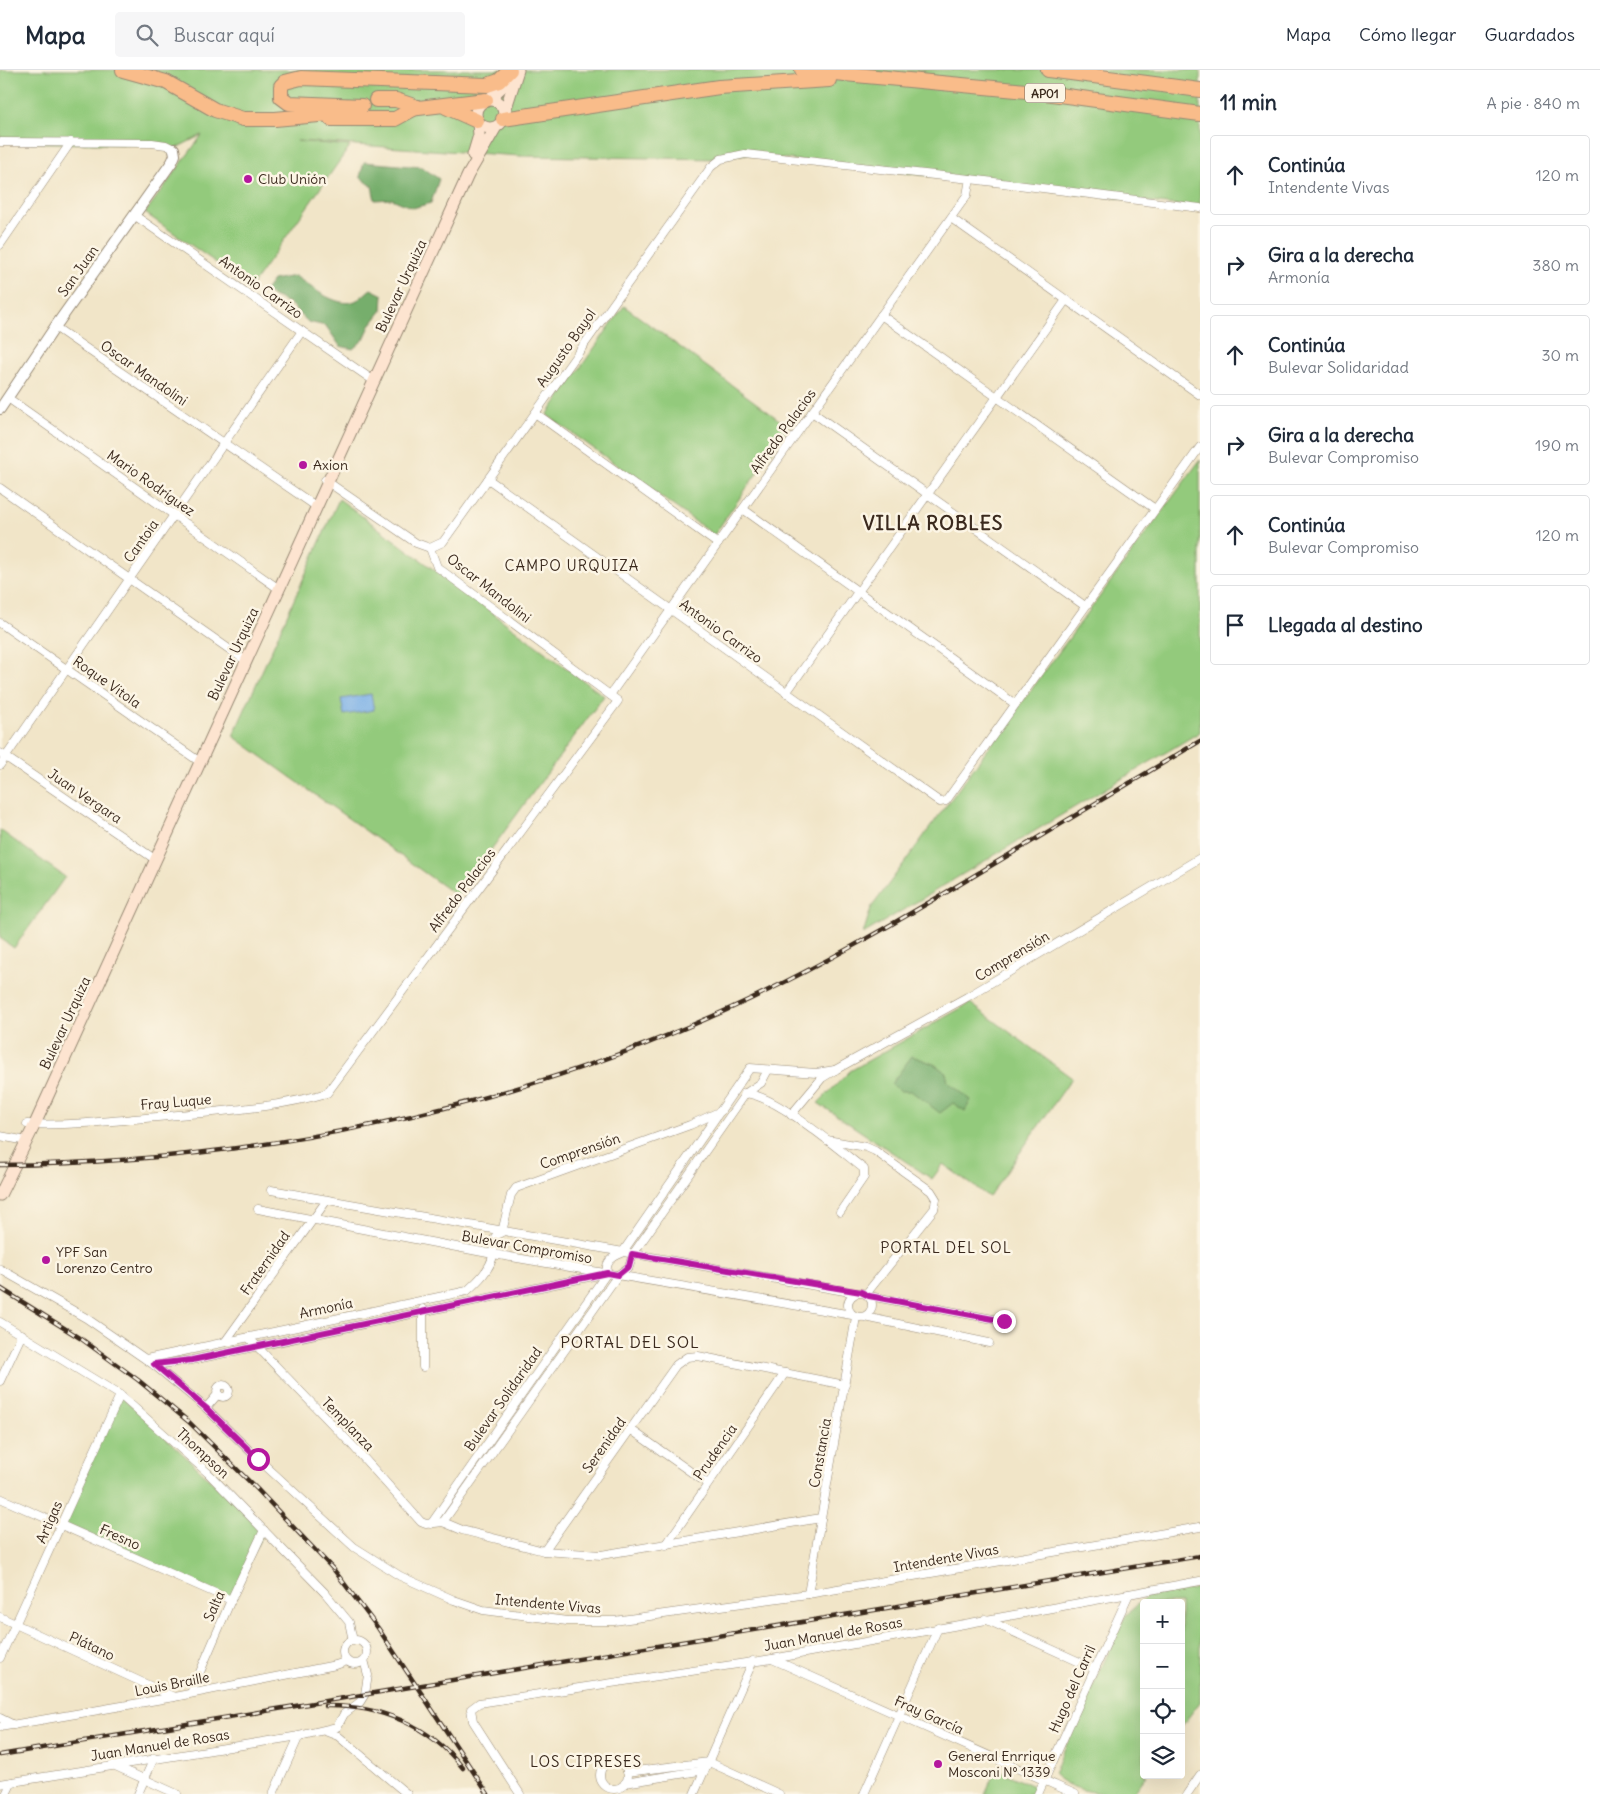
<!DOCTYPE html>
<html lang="es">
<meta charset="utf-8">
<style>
body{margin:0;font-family:Delius,sans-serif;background:#f6f6f7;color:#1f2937}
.controls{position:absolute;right:15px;bottom:15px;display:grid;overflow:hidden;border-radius:5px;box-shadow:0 5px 20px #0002}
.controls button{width:45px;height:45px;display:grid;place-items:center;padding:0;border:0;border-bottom:1px solid #e0e1e3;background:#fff;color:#1f2937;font:25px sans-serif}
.stop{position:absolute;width:15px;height:15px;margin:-11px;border:4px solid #b5179e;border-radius:50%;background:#fff}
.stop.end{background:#b5179e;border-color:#fff;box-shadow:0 1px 5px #0008}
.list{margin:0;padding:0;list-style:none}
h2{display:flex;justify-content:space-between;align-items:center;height:65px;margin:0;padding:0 20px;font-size:21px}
h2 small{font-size:16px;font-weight:400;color:#747a83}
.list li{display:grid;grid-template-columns:32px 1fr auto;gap:15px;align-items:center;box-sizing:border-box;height:80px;margin:0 10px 10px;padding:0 10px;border:1px solid #e0e1e3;border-radius:5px}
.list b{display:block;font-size:19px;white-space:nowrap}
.list p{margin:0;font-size:16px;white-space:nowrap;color:#747a83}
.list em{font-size:16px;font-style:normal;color:#747a83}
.icon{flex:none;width:28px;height:28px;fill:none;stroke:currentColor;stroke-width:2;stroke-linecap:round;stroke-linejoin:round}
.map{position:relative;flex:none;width:1200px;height:1724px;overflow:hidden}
header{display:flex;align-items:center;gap:30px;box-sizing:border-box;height:70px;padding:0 25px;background:#fff;border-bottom:1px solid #e0e1e3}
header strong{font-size:24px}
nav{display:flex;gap:28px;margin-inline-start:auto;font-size:18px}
.search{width:350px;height:45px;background:#f6f6f7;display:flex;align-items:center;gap:12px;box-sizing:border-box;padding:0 18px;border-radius:5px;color:#747a83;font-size:19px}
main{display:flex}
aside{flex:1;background:#fff}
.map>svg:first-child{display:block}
</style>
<header>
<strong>Mapa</strong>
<div class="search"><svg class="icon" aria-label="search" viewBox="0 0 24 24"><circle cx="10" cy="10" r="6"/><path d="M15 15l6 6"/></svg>Buscar aquí</div>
<nav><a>Mapa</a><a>Cómo llegar</a><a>Guardados</a></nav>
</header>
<main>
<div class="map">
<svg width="1200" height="1724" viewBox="0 0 1200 1724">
<rect width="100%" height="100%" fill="#fcf5e5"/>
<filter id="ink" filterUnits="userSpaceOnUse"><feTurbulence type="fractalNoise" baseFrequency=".02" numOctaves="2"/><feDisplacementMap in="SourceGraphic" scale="10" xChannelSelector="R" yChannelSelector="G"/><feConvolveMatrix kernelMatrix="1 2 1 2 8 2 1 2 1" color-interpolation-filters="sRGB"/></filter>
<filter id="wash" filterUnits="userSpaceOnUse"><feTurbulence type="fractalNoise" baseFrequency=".0096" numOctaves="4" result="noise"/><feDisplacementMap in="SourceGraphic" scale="20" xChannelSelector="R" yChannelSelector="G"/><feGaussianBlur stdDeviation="1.12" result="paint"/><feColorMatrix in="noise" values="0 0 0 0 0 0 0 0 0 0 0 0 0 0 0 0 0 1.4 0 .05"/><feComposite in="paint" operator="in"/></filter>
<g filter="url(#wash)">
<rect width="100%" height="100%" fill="#f1e5c8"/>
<g fill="#93ca7c" stroke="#677a4d">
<polygon points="0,0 1200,0 1200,138 745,84 721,89 520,86 297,71 350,76 251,217 145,143 202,65 174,79 166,75 0,72"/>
<polygon points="624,236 789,357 714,465 547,345"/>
<polygon points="1200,390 1200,662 863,864 871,838"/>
<polygon points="339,429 604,626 457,826 233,666"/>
<polygon points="0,760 65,807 14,878 0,868"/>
<polygon points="970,933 1072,1008 989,1127 943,1094 932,1109 818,1033 850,1001"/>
<polygon points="120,1325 264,1460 231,1530 62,1455"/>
<path d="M1200,1518V1632L1181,1657V1533H1144V1705H1147L1133,1724C1106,1724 1075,1724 1054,1705L1060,1689L1125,1546L1147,1526Z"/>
<polygon points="996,1699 1035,1717 1032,1724 985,1724"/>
</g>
<g fill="#76ae6c" stroke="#586c45">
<polygon points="364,92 422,97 439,109 431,133 413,138 392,129 375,130 372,116 360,107"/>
<path d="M295,206C309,215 337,239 355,231C361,229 366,222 371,219L383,225L382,240L371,254L364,269L353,279L340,276L326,256L308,252L289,233L264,222L273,210Z"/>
<polygon points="912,986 934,994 946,1003 948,1012 971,1030 965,1041 953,1033 940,1043 911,1021 900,1021 891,1014"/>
</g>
<polygon fill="#78afe7" stroke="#5a6c82" points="371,624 374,640 344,645 341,629"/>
</g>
<g filter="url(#ink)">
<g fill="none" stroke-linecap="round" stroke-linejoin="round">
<defs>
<g id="minor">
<polyline points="0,72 152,73 166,75 174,79"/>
<polyline points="134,145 374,311"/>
<polyline points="951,148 1200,325"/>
<polyline points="0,175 71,72"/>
<polyline points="881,245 1155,439"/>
<polyline points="55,257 317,437"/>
<polyline points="8,328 279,519"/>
<polyline points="812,342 1085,536"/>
<polyline points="535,343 718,474"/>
<polyline points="488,409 940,732 946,731 1200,377"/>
<polyline points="0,418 246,591"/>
<polyline points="743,439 1015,634"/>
<polyline points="430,478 443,472 711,97 721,89 745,84 970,109 1200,138"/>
<polyline points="0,553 200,692"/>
<polyline points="786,623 1066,230"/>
<polyline points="610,625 967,125 970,109"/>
<polyline points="0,683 156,790"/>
<polyline points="0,695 302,261"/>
<path d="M745,1023C777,1026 837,1078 864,1099V1107L840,1142"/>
<polyline points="791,1045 822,1008 835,1000 967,927 1200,788"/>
<path d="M27,1054C73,1056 122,1050 168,1046C221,1041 276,1038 327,1023L618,631L437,497L430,478L416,473L325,410"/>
<polyline points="0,1066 27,1071"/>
<polyline points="827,1070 866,1077 875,1081 931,1121 936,1129 934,1139 866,1224"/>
<polyline points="271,1120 856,1223"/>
<polyline points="258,1139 493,1184 852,1245"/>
<polyline points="0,1199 86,1248 154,1295 206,1338 258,1389 354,1477 400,1506 454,1530 483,1540 567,1551 614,1551 808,1524 1200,1457"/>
<circle cx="860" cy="1235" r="12"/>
<polyline points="869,1226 1004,1251"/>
<polyline points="865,1247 989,1273"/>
<polyline points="0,1252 120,1325 208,1403 325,1523 349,1552 353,1571"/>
<polyline points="248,1267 353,1376 421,1452 426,1454 443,1452 462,1460 544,1481 601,1485 821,1448"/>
<polyline points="225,1272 327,1130"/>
<path d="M146,1289L467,1221C477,1212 491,1199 493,1185C495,1174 489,1168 502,1162L511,1125L516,1118L690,1055L721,1041"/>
<polyline points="154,1295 192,1290 603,1204"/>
<polyline points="423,1297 423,1239"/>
<polyline points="0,1311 22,1264"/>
<circle cx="223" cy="1321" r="6"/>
<polyline points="206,1338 218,1324"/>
<polyline points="630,1359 708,1414"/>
<polyline points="0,1428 231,1530"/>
<polyline points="443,1452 618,1205 629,1197 633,1184 746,1023 761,1013 768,1000"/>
<path d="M431,1454L607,1203C605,1192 612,1187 622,1183L750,998L816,1003L835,1000"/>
<polyline points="666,1475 785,1303"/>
<polyline points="544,1481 676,1295 687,1287 698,1286 845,1315"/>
<polyline points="808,1524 856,1247"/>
<polyline points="0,1547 174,1627"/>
<polyline points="985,1549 1095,1599"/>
<circle cx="355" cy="1582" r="12"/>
<polyline points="0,1588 120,1325"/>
<polyline points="772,1589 1075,1724"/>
<polyline points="191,1623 231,1530 264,1460"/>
<polyline points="0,1648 14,1655"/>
<polyline points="0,1657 174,1627 336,1595 347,1591"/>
<polyline points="325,1661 338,1666 407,1724"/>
<circle cx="614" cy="1705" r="14"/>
<polyline points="113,1695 177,1724"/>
<polyline points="627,1702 709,1692 779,1724"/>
<polyline points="625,1713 705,1700"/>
<polyline points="0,1714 299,1666 337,1657 344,1644 360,1632 365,1624 368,1605 364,1590"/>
<polyline points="6,1724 12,1712"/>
<polyline points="138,1724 154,1688"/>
<polyline points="273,1724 299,1666"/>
<polyline points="520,1724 473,1651 471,1639 479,1633 772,1589 1200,1511"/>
<polyline points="694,1724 753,1591"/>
<polyline points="864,1724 938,1558"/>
<polyline points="1038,1724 1129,1524"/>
<polyline points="1187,1724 1200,1705"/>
</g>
<polyline id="tertiary" points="0,339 55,257 172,92 175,85 174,79"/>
<g id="secondary">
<polyline points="489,29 513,7"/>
<circle cx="490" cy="44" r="14"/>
<polyline points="504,44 518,0"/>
<polyline points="473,85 479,65 478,53"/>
<polyline points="0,1125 35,1054 468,105 496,57"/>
</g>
<g id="motorway">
<polyline points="123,0 166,12 215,40 243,49 275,49 341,43"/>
<polyline points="802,0 1037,22 1200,44"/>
<polyline points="1048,0 1200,20"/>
<polyline points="376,30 396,30 417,37"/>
<polyline points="362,36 289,33 281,27 281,16 285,12 301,8 487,15 499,11 510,0"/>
<polyline points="446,37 477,51"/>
<polyline points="410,39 486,30"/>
<polyline points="331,49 395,49 417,37"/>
<polyline points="503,49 719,17 829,10"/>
</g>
</defs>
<use href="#minor" stroke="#968873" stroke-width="9"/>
<use href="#tertiary" stroke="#968873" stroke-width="12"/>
<use href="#secondary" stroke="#968873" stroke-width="13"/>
<use href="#motorway" stroke="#968873" stroke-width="16"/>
<use href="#minor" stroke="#fff" stroke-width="8"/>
<use href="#tertiary" stroke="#fff" stroke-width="10"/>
<use href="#secondary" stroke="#fde4d0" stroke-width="11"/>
<use href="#motorway" stroke="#f9bc8a" stroke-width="14"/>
<defs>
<g id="rail">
<path d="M0,1095C251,1092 503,1042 731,938C816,899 897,852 977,804C1051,760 1126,715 1200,671"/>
<polyline points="0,1218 80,1268 138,1310 189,1352 257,1419 334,1500 378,1558 488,1724"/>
<path d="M325,1636C380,1635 429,1655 463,1698"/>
<polyline points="0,1685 1200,1486"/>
</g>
</defs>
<use href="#rail" stroke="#3b2a1e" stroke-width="4.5"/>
<use href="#rail" stroke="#fcf5e5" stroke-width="2.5" stroke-dasharray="8" stroke-linecap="butt"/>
</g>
</g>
<g fill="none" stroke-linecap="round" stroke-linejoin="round" filter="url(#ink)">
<polyline stroke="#b5179e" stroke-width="6" points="258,1389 206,1338 154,1294 192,1290 607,1203 618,1205 629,1196 632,1184 861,1222 869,1226 1004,1251"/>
</g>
<g fill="#b5179e" stroke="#fcf5e5" stroke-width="2">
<circle cx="248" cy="109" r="5"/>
<circle cx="303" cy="395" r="5"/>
<circle cx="46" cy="1190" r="5"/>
<circle cx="938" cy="1694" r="5"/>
</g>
<g text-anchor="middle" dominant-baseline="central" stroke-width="5" stroke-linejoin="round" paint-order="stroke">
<rect fill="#fcf5e5" stroke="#75675a" stroke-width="1" x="1025" y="13.5" width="40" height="19" rx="4"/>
<g font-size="12" font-weight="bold" fill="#3b2a1e">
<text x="1045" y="23">AP01</text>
</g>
<g font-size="14" fill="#3b2a1e" stroke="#fcf5e5" text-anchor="start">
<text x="258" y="109">Club Unión</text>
<text x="313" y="395">Axion</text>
<text x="56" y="1182">YPF San<tspan x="56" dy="16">Lorenzo Centro</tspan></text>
<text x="948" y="1686">General Enrrique<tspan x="948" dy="16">Mosconi Nº 1339</tspan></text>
</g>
<g font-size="14" fill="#3b2a1e" stroke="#fcf5e5">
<text transform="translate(78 201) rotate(-55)">San Juan</text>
<text transform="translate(401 216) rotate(-65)">Bulevar Urquiza</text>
<text transform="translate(261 217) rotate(35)">Antonio Carrizo</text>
<text transform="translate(566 278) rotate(-55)">Augusto Bayol</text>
<text transform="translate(144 303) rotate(35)">Oscar Mandolini</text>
<text transform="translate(783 361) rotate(-54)">Alfredo Palacios</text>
<text transform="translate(151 413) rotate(35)">Mario Rodríguez</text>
<text transform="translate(141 471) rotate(-55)">Cantoia</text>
<text transform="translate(489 518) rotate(38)">Oscar Mandolini</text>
<text transform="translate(721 561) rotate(36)">Antonio Carrizo</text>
<text transform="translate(233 584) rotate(-65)">Bulevar Urquiza</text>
<text transform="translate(107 612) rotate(35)">Roque Vitola</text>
<text transform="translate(85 726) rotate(34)">Juan Vergara</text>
<text transform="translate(462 820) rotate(-53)">Alfredo Palacios</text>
<text transform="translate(1012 886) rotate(-31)">Comprensión</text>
<text transform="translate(65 953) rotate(-65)">Bulevar Urquiza</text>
<text transform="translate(176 1032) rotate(-5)">Fray Luque</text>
<text transform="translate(580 1081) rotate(-19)">Comprensión</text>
<text transform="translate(527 1177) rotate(10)">Bulevar Compromiso</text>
<text transform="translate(265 1193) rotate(-55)">Fraternidad</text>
<text transform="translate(326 1238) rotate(-12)">Armonía</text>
<text transform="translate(503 1329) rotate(-55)">Bulevar Solidaridad</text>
<text transform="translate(348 1354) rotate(46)">Templanza</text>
<text transform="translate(604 1375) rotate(-55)">Serenidad</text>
<text transform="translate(715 1382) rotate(-55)">Prudencia</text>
<text transform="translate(203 1383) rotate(43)">Thompson</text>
<text transform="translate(820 1383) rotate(-80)">Constancia</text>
<text transform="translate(49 1452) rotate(-66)">Artigas</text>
<text transform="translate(120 1467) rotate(24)">Fresno</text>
<text transform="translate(946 1488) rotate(-10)">Intendente Vivas</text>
<text transform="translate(548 1534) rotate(5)">Intendente Vivas</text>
<text transform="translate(214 1536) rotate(-66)">Salta</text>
<text transform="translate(833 1564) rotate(-10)">Juan Manuel de Rosas</text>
<text transform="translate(92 1576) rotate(25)">Plátano</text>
<text transform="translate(172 1614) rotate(-11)">Louis Braille</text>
<text transform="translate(1072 1619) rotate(-66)">Hugo del Carril</text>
<text transform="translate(929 1645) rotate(24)">Fray García</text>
<text transform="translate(160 1675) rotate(-9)">Juan Manuel de Rosas</text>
</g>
<g font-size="15" letter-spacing="1" fill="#3b2a1e" stroke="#fcf5e5">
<text x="572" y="495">CAMPO URQUIZA</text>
<text x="946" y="1177">PORTAL DEL SOL</text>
<text x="586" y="1691">LOS CIPRESES</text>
</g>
<g font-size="16" letter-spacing="1" fill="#3b2a1e" stroke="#fcf5e5">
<text x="630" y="1272">PORTAL DEL SOL</text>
</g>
<g font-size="19" font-weight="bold" letter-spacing="1" fill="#3b2a1e" stroke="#fcf5e5">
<text x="933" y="453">VILLA ROBLES</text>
</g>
</g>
</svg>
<div class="controls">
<button>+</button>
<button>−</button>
<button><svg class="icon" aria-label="locate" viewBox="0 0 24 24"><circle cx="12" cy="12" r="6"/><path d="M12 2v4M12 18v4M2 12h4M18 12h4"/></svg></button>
<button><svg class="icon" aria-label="layers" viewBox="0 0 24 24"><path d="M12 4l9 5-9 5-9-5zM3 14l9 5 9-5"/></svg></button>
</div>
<div class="stop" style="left:258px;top:1389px"></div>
<div class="stop end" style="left:1004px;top:1251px"></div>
</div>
<aside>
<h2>11 min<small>A pie · 840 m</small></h2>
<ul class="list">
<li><svg class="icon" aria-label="ahead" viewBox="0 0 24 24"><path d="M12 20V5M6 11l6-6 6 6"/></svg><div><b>Continúa</b><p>Intendente Vivas</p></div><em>120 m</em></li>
<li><svg class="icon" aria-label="right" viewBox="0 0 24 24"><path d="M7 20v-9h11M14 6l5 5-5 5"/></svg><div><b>Gira a la derecha</b><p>Armonía</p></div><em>380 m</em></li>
<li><svg class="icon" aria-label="ahead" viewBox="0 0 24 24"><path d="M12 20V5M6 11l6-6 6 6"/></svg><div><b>Continúa</b><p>Bulevar Solidaridad</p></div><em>30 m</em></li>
<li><svg class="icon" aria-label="right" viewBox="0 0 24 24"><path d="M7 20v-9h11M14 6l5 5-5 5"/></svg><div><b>Gira a la derecha</b><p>Bulevar Compromiso</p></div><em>190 m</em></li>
<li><svg class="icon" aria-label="ahead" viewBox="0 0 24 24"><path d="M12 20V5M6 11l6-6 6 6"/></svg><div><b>Continúa</b><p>Bulevar Compromiso</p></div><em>120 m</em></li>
<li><svg class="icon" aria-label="arrive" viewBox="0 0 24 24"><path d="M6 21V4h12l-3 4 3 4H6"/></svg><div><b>Llegada al destino</b></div></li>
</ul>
</aside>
</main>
